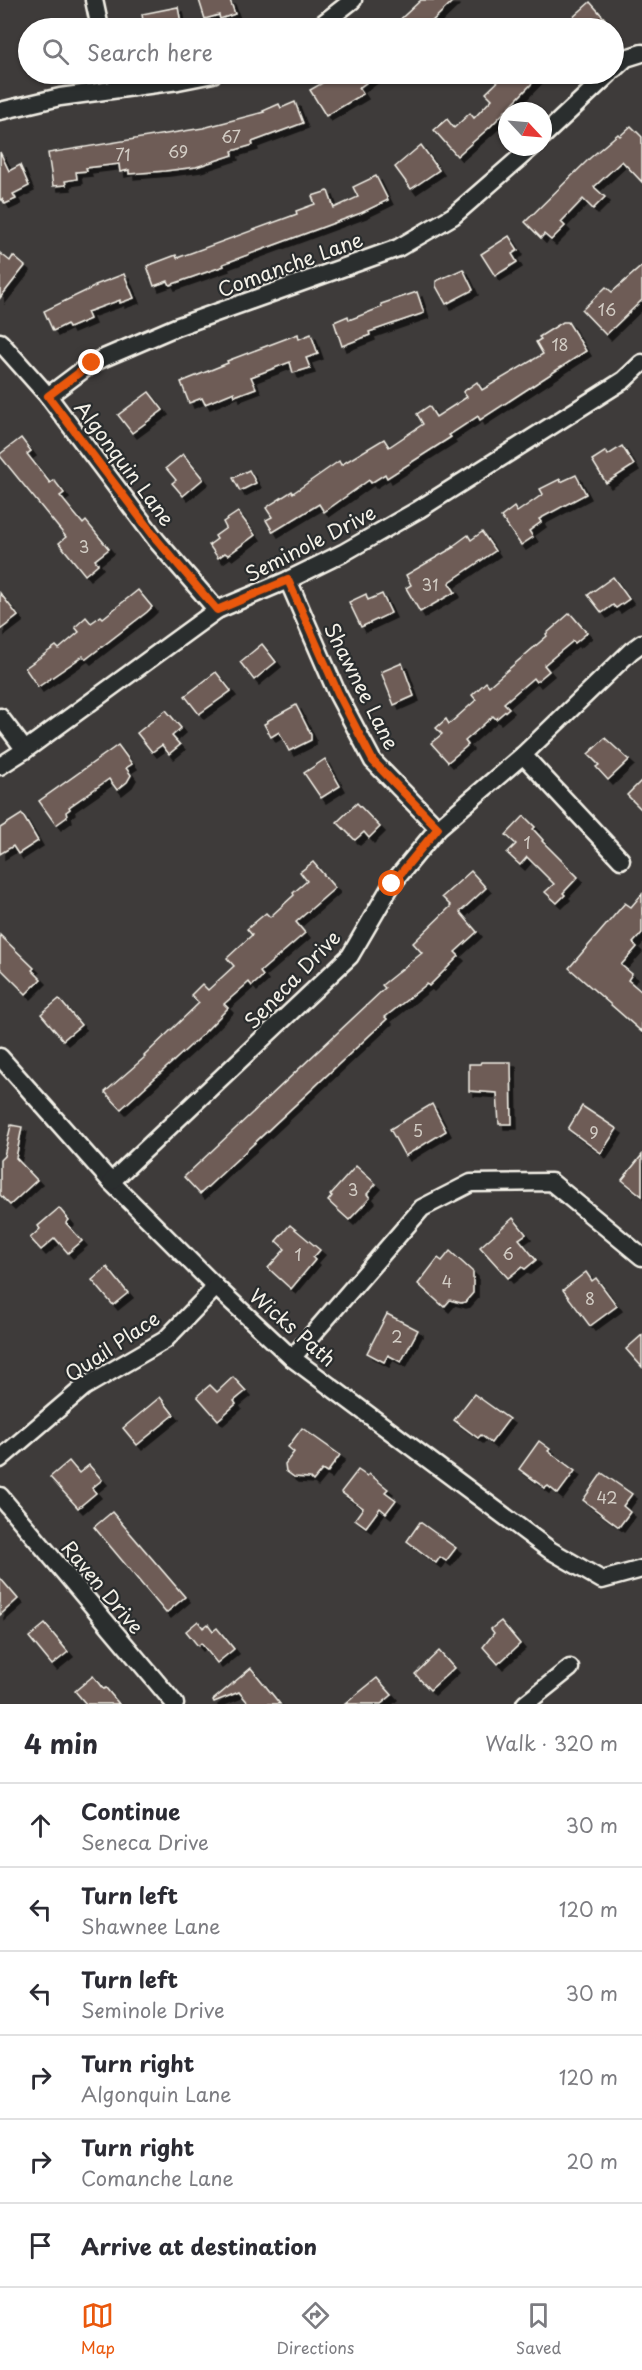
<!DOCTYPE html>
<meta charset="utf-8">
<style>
body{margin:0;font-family:"Playpen Sans",sans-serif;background:#f2f2f3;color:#2b2b33}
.compass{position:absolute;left:498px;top:102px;width:54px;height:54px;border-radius:50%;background:#fff;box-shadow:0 2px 4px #0004;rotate:116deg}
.stop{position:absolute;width:18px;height:18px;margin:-14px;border:4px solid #ea580c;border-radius:50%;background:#fff}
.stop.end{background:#ea580c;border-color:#fff;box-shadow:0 2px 6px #0008}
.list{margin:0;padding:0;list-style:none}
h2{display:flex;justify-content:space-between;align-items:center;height:78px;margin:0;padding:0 24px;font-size:26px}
h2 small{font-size:20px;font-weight:400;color:#7c7c81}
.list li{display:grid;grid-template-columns:39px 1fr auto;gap:18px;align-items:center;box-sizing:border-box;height:84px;padding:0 24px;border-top:2px solid #e1e1e2}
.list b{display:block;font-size:22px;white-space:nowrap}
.list p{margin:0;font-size:20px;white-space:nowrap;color:#7c7c81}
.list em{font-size:20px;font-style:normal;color:#7c7c81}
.icon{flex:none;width:33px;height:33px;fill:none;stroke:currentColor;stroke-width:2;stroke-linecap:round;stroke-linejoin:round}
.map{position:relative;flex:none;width:642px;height:1704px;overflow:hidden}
.search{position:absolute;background:#fff;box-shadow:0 2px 4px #0004;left:18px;right:18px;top:18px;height:66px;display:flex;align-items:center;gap:15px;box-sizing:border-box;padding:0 21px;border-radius:33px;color:#7c7c81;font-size:22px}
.sheet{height:582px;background:#fff}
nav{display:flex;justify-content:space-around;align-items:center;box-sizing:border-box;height:84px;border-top:2px solid #e1e1e2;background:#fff;font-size:16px;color:#7c7c81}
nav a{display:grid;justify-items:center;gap:3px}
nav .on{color:#ea580c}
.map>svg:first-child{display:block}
</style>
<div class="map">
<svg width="642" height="1704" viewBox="0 0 642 1704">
<defs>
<filter id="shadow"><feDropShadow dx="5" dy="5" stdDeviation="0" flood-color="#0009"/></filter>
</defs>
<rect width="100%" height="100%" fill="#3e3b3a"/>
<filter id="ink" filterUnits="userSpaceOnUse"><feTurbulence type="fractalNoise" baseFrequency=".0167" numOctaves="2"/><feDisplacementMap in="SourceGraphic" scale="12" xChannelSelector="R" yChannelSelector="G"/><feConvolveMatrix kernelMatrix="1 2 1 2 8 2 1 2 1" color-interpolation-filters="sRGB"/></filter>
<g filter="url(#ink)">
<g fill="#6e5c57" stroke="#f4f1e8" stroke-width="1.5" filter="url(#shadow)">
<polygon points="199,0 230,0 235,14 220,19 219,15 205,19"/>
<polygon points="421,0 454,0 425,28 391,28"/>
<polygon points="590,2 605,19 594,28 561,28"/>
<polygon points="178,7 182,28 144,28 142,14"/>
<polygon points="338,74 378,74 359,88 363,94 326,116 310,90"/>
<polygon points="506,74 541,74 491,126 457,156 434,130 447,119 454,128 470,113 474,118 492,99 486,93"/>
<polygon points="295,102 303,123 252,142 253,145 232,151 233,155 196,167 165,171 129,174 129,170 120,172 119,164 86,168 87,171 76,172 77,179 65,181 66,185 53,186 48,153 203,128 264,112 263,111 279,104 281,108"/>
<polygon points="631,126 642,137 642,182 622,161 594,187 605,197 593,209 583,199 561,222 565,226 551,240 544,234 541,238 525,222 590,158 618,134 620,136"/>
<polygon points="421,145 439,170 411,189 395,167"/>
<polygon points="0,152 9,171 20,165 29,186 13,194 16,199 5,204 2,199 0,200"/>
<polygon points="376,176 388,200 361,213 223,264 224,266 170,285 168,281 154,286 147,266 176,255 177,258 297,214 296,211 315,204 312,196 328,191 334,208 358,197 353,187"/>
<polygon points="509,236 518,250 512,254 517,262 495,276 481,254"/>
<polygon points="0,253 10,261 13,256 25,266 0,298"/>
<polygon points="642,266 642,300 606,335 582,310 606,287 612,292"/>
<polygon points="463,269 473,290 446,304 436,286 436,281"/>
<polygon points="124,274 134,298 120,303 120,300 87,312 90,319 69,328 67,324 53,331 44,311 96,286 95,285"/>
<polygon points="417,292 424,313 369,332 370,335 342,346 334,322 348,316 349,320 382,307 381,304"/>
<polygon points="563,322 568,322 586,351 480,420 478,416 449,435 451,437 387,478 385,474 371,483 369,480 324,512 319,504 273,532 266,520 272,517 266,508 273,503 292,491 293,493 339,461 341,465 384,439 389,447 423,424 417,414 429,406 436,417 467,397 463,392 477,382 482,390 543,354 536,342 541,339 539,337"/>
<polygon points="298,334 299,339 311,334 318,354 306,358 310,368 293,373 290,362 251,377 256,388 235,396 234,392 205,404 202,398 189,403 181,382 228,363 227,361"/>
<polygon points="149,392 163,410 132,433 118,415"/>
<polygon points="21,438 31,451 27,454 50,483 54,480 64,493 60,496 83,524 86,521 109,549 95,560 98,564 85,575 59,543 66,537 0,456 0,454"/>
<polygon points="622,446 634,465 606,483 592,460 606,451 608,455"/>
<polygon points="183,454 203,479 183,496 172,483 176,480 166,468"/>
<polygon points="249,470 256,483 240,491 233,478"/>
<polygon points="576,475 586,494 539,519 541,522 529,531 533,537 521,545 501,517 514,507 517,512 543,494 540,489 560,479 561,482"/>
<polygon points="238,512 255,535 228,555 225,553 218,558 209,545 217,539 215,536 226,528 223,522"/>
<polygon points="482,532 495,551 451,581 449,583 455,592 420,612 406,588 411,585 406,575 454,547 453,546 468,535 471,540"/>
<polygon points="613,577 629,599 616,608 613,605 602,613 588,595"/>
<polygon points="138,590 152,607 147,612 86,659 83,656 38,687 25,668 56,646 59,649 79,632 75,627 86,617 91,623 101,616 103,618"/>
<polygon points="0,593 18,616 0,630"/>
<polygon points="366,594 368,600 382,594 391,613 361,627 349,602"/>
<polygon points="570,613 587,633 575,643 573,641 544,665 549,671 536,682 533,678 504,703 509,708 496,719 493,716 465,741 468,745 448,762 431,743 442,734 436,728 446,719 449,724 476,700 472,695 486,682 489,686 547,636 546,634"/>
<polygon points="262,644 276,662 254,680 240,662"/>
<polygon points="402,663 414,696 394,705 381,672"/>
<polygon points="216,672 231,691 199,714 185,696"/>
<polygon points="296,705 311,735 311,740 289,751 279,732 271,737 264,724 268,722 267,721"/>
<polygon points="166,710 181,728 172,736 180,745 169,754 162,745 152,752 137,733"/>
<polygon points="605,738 629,760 608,780 596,767 599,765 588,754"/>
<polygon points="118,745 132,764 126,768 131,775 127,782 117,790 109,779 69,807 70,809 66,812 67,817 56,825 39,801"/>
<polygon points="325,759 340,786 321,798 304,773"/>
<polygon points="642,780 642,810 627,795"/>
<polygon points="357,803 380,827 369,838 364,832 355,840 337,822"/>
<polygon points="22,814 38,841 18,854 13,846 0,854 0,828"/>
<polygon points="524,816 535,827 533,829 543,840 542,841 578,877 563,893 565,895 557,903 545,892 554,884 527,857 520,865 507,853 516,844 506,835"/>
<polygon points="313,862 335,888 296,922 305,933 260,972 263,976 252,986 249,982 224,1004 228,1008 201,1036 121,1109 105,1092 145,1057 144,1056 199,1003 191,995 202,984 208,990 234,966 227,958 252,935 247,929 266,913 270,917 294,895 293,893 307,881 300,872"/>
<polygon points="471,871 486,888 460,912 477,932 455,952 459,956 429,986 427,984 385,1017 387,1019 200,1194 184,1177 385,988 382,985 422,953 413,943 451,906 442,897"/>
<polygon points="642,894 642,933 633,943 637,947 621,965 632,974 628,980 642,992 642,1032 569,968 625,903 631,907"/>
<polygon points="0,935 34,968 32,970 41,979 26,994 0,968"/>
<polygon points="59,999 81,1025 63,1040 41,1014"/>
<polygon points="481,1062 511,1062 512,1124 499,1124 497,1093 469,1091 469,1064 480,1064"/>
<polygon points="432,1104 446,1131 405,1156 390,1129"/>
<polygon points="582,1106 617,1129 601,1153 568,1129"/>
<polygon points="11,1125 22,1127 16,1158 37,1180 10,1205 0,1195 0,1160 4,1156"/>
<polygon points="642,1155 642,1196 622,1180"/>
<polygon points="356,1166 376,1184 367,1194 370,1198 349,1220 328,1201 332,1196 330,1195"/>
<polygon points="59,1208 69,1220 66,1223 82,1241 68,1253 55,1238 41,1250 30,1238 40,1229 38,1226"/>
<polygon points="513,1218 526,1234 519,1239 536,1260 525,1269 522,1267 508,1278 480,1247"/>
<polygon points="290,1225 320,1250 313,1258 315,1260 291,1289 268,1268 285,1249 276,1241"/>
<polygon points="450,1251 473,1272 473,1293 465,1302 461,1303 450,1300 444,1307 418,1284 438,1258 442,1261"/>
<polygon points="107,1267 128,1293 113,1305 92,1280"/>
<polygon points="586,1272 592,1281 596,1278 617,1306 590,1326 563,1290"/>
<polygon points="387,1314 418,1330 401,1362 388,1355 384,1362 367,1353"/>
<polygon points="642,1335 642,1367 626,1349"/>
<polygon points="233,1377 246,1391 234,1401 236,1404 218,1420 197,1396 210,1385 217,1392"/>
<polygon points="474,1394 509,1419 491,1443 481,1435 478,1438 454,1420"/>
<polygon points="160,1397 174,1415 137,1445 123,1428"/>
<polygon points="302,1428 340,1455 327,1473 322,1470 313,1481 310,1478 294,1477 286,1471 285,1464 294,1452 288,1447"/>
<polygon points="539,1441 550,1449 548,1451 575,1471 558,1494 548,1486 545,1488 519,1469"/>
<polygon points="69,1461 79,1473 89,1465 102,1480 92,1488 96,1493 78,1508 50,1477"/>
<polygon points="358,1470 367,1476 369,1474 388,1489 385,1492 396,1500 386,1513 380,1508 366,1527 355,1519 363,1508 341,1492"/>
<polygon points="602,1473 632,1494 623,1506 630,1512 619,1527 583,1500"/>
<polygon points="112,1512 185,1597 166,1613 94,1527"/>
<polygon points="420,1522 456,1548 446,1561 440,1557 436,1563 407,1541"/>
<polygon points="0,1578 18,1599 0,1615"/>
<polygon points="198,1621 203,1628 208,1624 213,1631 217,1628 234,1649 217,1663 201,1643 198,1646 186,1631"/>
<polygon points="501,1621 520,1644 498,1664 483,1647 494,1633 491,1629"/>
<polygon points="45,1624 68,1652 52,1665 29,1637"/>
<polygon points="439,1651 454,1668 430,1690 415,1674"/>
<polygon points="251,1668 280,1704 249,1704 239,1692 214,1702 213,1700"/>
<polygon points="93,1676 103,1689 106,1688 119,1704 86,1704 75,1691"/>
<polygon points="377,1678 392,1695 381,1704 345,1704"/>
</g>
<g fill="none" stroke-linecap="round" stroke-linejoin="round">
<defs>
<g id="minor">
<polyline points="94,0 100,28"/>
<polyline points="317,28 353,0"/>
<polyline points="614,69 626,58 642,53"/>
<polyline points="0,111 60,97 178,81 213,74"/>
<polyline points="543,136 609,74"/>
<polyline points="0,342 48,396 157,541 217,610"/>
<polyline points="48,396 92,363 176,327 398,248 453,216 532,147"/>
<polyline points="288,580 337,693 373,761 438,828"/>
<polyline points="0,717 25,750"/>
<polyline points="523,755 621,860"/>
<polyline points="0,766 25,750 217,610 288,580 343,553 418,510 624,380 642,363"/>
<polyline points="0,1057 111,1182 216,1287 292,1358 550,1550 602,1580 642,1569"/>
<polyline points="111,1182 350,956 392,884 438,828 523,755 631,651 642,643"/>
<polyline points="292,1358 422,1208 471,1183 551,1182 642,1257"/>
<polyline points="0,1459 84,1387 165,1340 216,1287"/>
<polyline points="0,1496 175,1704"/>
<polyline points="525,1704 570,1668"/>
</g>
</defs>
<use href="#minor" stroke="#f4f1e8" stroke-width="21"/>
<use href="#minor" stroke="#2a2d2e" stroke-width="16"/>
</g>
</g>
<g fill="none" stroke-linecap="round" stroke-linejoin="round" filter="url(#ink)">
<polyline stroke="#ea580c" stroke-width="8" points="92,363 48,396 157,540 217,610 288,580 338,693 373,761 438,828 392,884"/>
</g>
<g text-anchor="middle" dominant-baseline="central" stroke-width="4.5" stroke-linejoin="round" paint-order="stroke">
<g font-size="16" fill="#d2ccc4">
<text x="231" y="136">67</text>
<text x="178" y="151">69</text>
<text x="123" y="154">71</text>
<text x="607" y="309">16</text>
<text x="560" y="344">18</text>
<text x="84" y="546">3</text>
<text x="430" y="584">31</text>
<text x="527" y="842">1</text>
<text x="418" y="1130">5</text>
<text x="594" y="1132">9</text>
<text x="353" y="1189">3</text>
<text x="508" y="1253">6</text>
<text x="298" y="1254">1</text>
<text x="447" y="1281">4</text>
<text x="590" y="1298">8</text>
<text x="397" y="1336">2</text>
<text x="607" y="1497">42</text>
</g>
<g font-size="20" fill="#f4f1e8" stroke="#2a2d2e">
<text transform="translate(290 264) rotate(-20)">Comanche Lane</text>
<text transform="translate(125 463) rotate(53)">Algonquin Lane</text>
<text transform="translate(310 543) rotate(-27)">Seminole Drive</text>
<text transform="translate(362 686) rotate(63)">Shawnee Lane</text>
<text transform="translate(292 979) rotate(-46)">Seneca Drive</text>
<text transform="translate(293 1327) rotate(41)">Wicks Path</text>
<text transform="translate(112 1346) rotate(-34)">Quail Place</text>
<text transform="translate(103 1587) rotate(50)">Raven Drive</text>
</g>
</g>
</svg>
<svg class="compass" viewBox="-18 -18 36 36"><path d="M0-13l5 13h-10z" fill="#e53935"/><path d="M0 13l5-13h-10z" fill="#7c7c81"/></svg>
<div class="stop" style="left:392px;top:884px"></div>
<div class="stop end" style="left:92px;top:363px"></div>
<div class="search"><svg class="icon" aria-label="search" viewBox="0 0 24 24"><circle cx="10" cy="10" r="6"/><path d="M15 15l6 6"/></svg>Search here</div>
</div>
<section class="sheet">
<h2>4 min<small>Walk · 320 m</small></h2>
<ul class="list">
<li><svg class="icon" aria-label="ahead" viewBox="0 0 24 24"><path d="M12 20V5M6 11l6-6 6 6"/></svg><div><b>Continue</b><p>Seneca Drive</p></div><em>30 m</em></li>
<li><svg class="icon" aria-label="left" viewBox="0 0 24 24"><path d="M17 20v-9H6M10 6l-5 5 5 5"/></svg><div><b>Turn left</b><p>Shawnee Lane</p></div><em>120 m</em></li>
<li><svg class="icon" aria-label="left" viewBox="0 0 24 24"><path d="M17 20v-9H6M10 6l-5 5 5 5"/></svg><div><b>Turn left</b><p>Seminole Drive</p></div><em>30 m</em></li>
<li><svg class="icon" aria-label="right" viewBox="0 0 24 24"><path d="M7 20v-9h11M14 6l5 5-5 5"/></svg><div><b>Turn right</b><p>Algonquin Lane</p></div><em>120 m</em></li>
<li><svg class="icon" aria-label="right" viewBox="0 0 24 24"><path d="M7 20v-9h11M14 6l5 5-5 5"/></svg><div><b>Turn right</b><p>Comanche Lane</p></div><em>20 m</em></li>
<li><svg class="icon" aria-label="arrive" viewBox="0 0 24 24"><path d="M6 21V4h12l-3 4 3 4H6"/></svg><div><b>Arrive at destination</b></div></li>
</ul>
</section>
<nav>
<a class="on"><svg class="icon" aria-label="map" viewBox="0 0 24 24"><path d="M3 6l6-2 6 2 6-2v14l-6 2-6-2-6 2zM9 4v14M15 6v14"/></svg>Map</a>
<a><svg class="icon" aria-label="directions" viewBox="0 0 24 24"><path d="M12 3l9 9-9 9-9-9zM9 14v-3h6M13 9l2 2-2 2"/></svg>Directions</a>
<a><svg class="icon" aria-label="saved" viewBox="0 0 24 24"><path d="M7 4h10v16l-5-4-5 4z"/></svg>Saved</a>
</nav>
